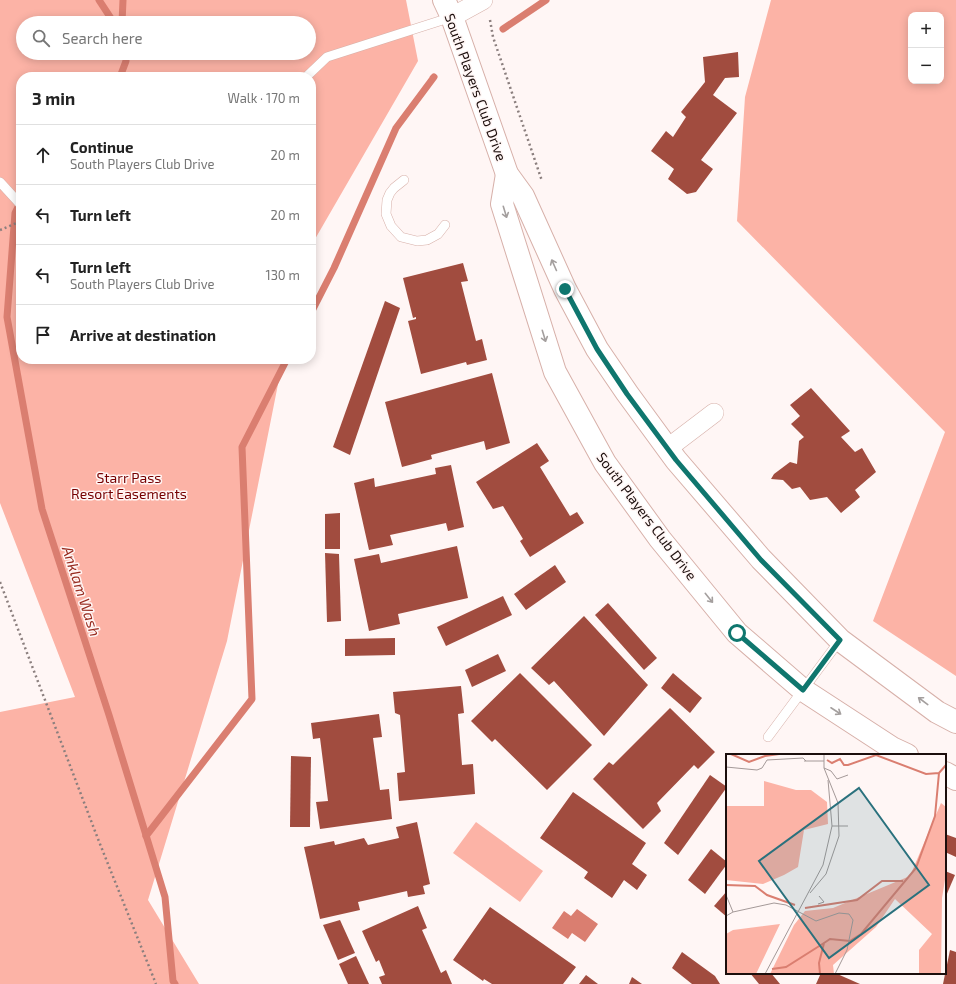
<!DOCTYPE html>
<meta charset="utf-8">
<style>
body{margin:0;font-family:"Exo 2",sans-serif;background:#f2f2f2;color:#222}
.controls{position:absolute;right:12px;top:12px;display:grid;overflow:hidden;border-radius:8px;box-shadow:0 2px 10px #0003}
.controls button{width:36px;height:36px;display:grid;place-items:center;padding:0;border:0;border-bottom:1px solid #e0e0e0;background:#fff;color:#222;font:20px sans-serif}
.stop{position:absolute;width:12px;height:12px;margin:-9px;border:3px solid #0f766e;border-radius:50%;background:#fff}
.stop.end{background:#0f766e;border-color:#fff;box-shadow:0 1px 4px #0008}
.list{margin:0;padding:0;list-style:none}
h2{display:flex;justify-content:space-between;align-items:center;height:52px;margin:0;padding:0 16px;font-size:17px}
h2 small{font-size:13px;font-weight:400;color:#767676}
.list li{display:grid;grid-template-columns:26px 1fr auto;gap:12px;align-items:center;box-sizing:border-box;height:60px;padding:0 16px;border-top:1px solid #e0e0e0}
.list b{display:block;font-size:15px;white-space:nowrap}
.list p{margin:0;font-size:13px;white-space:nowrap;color:#767676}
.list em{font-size:13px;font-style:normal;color:#767676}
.icon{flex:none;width:22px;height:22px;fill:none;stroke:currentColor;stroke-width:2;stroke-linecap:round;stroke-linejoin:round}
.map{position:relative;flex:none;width:956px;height:984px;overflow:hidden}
.search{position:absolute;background:#fff;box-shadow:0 2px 10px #0003;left:16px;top:16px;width:300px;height:44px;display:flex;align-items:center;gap:10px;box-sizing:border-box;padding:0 14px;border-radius:22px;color:#767676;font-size:15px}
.panel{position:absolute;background:#fff;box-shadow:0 2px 10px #0003;left:16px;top:72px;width:300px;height:292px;border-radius:16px}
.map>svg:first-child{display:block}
</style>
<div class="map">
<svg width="956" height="984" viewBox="0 0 956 984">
<rect width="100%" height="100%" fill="#fff6f5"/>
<g fill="#fcb3a6" fill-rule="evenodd">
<path d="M0,0H406L418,61L311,246V77H21V359H283L227,641L148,900L199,984H0V712L75,697L0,503ZM23,23H309V53H23Z"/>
<path d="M771,0H956V676L873,621L945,432L737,221L745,97ZM911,15H941V81H911Z"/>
<polygon points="476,822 543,871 520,902 453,853"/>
</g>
<polygon fill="#da7e70" points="577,909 598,924 585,942 572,933 568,939 552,928 564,911 571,916"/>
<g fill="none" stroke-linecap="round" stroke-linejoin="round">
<g stroke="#da7e70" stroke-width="7">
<polyline points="99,0 114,23"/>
<polyline points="122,23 123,0"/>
<polyline points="503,29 546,0"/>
<polyline points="120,77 126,61 125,53"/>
<polyline points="21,201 15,213 7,317 42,509 109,715 165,897 173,981 175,984"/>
<polyline points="311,313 334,268 396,128 434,77 433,78"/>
<polyline points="146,836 252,699 242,447 287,359"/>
</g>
</g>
<g fill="#a14c3f">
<polygon points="738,52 739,77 725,78 713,95 737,113 701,160 713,169 696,192 687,194 668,179 674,169 651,151 666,131 673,137 686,117 681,112 705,82 703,57"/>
<polygon points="463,263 468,281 461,282 476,341 482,339 487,360 467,365 466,362 421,374 408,321 416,319 416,317 413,318 403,278"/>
<polygon points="385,301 400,308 350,455 333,447"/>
<polygon points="492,373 510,443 486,450 484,441 431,455 432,459 402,467 385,402"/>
<polygon points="811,388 850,431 841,437 855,452 862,448 876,472 855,490 860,497 841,513 827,497 810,500 800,487 792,489 783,480 771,479 774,474 790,462 797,464 799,441 804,437 791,424 800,416 790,405"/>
<polygon points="537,443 549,461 540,467 570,516 577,512 584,523 530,557 520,541 523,539 503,506 493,509 476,482"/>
<polygon points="451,465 464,527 448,531 446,523 390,535 393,545 369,550 354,483 374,478 375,487 436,474 435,468"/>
<polygon points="340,513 340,549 325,549 325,514"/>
<polygon points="457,546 468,598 398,614 400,624 369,631 354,559 379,554 381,563"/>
<polygon points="325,553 339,554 341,621 327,622"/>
<polygon points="555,565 566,582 526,610 514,594"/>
<polygon points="503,596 512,615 446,646 437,627"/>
<polygon points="608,603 657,658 644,670 595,615"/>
<polygon points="584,616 648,685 604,736 554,681 549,685 531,668"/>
<polygon points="395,638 395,655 345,656 345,639"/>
<polygon points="498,654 506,671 472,687 465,670"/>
<polygon points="520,673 592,745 547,790 495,739 492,742 471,721"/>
<polygon points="673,673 702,698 690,713 661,688"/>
<polygon points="461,686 464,713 458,714 462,765 473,764 475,794 399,801 397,773 405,772 400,715 395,713 393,692"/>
<polygon points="670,708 715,752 698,769 694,765 657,803 661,811 643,829 593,779 609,762 613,765"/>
<polygon points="379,714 382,737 373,738 380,790 389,789 392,819 320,829 316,802 328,801 320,738 313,739 311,723"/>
<polygon points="291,756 311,757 310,827 290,827"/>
<polygon points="710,775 727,787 678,855 664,843"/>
<polygon points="573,792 646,843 632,864 647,875 637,890 624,880 612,898 584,878 588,872 540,838"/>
<polygon points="417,822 430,884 423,886 425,894 408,897 407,891 358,902 360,910 320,919 304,847 334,841 335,845 364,838 368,845 399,838 396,827"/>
<polygon points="945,834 956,838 956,857 945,852"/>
<polygon points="711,849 727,862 727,864 705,894 688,880"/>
<polygon points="945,871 955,875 946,896 945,894"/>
<polygon points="727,891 727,917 714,906"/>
<polygon points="418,906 427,928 422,930 441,973 446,970 452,984 382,984 379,977 385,975 379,960 376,962 362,931"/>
<polygon points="490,907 576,967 563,984 492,984 484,979 483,981 453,960"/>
<polygon points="340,920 355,953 338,960 323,925"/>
<polygon points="950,950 956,952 956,984 943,984"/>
<polygon points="682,952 715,976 720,984 692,984 672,968"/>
<polygon points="356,956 369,984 348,984 339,964"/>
<polygon points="750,973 771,973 780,984 759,984"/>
<polygon points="821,973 835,973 860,984 816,984"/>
<polygon points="586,975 598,984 579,984"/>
<polygon points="632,977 642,984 629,984"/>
</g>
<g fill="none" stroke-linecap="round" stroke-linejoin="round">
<defs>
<g id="lane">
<polyline points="306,77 327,57 452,17"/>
<polyline points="404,180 394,188 390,193 387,200 386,214 391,226 401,237 417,241 427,240 438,234 445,225"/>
<polyline points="0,182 21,205"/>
<polyline points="768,737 840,640"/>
</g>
<g id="street">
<polyline points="452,17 483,0"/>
<polyline points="668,448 714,413"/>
</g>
<g id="secondary">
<polyline points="444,0 452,17 507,174 523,196 565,289 597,349 627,393 676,460 761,559 840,640 937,712 956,722"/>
<polyline points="507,174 502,204 555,372 605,463 660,539 737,633 803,690 892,748 907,755"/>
<polyline points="945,773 956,779"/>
</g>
</defs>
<use href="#lane" stroke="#d7b0a9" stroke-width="10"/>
<use href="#street" stroke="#d7b0a9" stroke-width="20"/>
<use href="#secondary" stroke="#d7b0a9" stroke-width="24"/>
<g stroke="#8b7f7e" stroke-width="2.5" stroke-dasharray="2 3" stroke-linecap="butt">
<polyline points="490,20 493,37 542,181"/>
<polyline points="0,230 19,222"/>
<polyline points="0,582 98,839 156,984"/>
</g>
<use href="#lane" stroke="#fff" stroke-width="9"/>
<use href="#street" stroke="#fff" stroke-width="19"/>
<use href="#secondary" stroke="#fff" stroke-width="22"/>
</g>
<defs><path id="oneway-shaft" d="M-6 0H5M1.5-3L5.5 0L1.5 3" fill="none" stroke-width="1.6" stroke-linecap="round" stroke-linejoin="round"/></defs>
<g stroke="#a49f9e">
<use href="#oneway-shaft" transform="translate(505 212) rotate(73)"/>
<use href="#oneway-shaft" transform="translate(554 265) rotate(-114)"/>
<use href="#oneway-shaft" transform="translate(544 336) rotate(73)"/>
<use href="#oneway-shaft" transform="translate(709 598) rotate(51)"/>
<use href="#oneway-shaft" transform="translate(923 701) rotate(-143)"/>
<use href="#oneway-shaft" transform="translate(836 711) rotate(33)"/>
</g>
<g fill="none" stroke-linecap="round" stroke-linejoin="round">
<polyline stroke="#0f766e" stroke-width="5" points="565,289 597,349 627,394 676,460 761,560 840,640 803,690 737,633"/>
</g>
<g text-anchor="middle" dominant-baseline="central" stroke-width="3" stroke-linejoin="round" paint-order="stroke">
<g font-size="14" fill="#1b0e0c" stroke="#fff6f5">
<text transform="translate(476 87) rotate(70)">South Players Club Drive</text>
<text transform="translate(647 516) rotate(53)">South Players Club Drive</text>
</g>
<g font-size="14" fill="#760000" stroke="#fff6f5">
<text x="129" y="477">Starr Pass<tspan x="129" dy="16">Resort Easements</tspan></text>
</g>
<g font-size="15" font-style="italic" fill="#982b1f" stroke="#fff6f5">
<text transform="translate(82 591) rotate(72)">Anklam Wash</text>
</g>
</g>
<g transform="translate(726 754)">
<rect width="220" height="220" fill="#fff6f5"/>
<path d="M38,27L70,36H85L101,48L102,70L78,76L72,113L58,121L37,130L0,126V52H38ZM215,49L220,53V120L216,144L215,220H193V196L206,180L169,145L150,173L107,211L108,220H44L68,171L79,157L107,154L184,122ZM54,170L30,220H0V180L7,176Z" fill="#fcb3a6"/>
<path fill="none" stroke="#da7e70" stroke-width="2" d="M5,0L23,8L39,2L53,0M101,6L106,9L114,5L118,11H122L150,1L200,20L213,19M0,131L29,132L41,141L69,151M79,154L131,146L156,127H177M46,215L60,213L98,189M94,220L93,209L98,189L104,185L124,187L135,180L190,114L209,62L213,19L220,11"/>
<path fill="none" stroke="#a49998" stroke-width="1" d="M78,7H98M0,13L31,16L36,14L41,6L77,4L80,7M98,14L105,17L111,25L122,21M106,72H122M84,139L100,120L113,82L112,49L98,14V0M0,141L7,158M92,150L98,148L93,142M0,162L7,158L48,149L60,151L90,167L113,159L123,160L127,166L121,196L109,220M39,220L97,111L106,72L102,26"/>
<path fill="#2a717d" fill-opacity="0.15" stroke="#2a717d" stroke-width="2" d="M133,34L203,131L103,204L33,107Z"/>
<rect width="220" height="220" fill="none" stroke="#1b0e0c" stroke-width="2"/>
</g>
</svg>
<div class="controls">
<button>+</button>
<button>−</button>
</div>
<div class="stop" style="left:737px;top:633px"></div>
<div class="stop end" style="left:565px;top:289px"></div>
<div class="search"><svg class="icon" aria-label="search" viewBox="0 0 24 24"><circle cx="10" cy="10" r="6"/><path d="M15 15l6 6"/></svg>Search here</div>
<section class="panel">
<h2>3 min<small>Walk · 170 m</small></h2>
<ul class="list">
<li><svg class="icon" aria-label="ahead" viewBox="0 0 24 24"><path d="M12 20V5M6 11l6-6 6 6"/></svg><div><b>Continue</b><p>South Players Club Drive</p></div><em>20 m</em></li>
<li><svg class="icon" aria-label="left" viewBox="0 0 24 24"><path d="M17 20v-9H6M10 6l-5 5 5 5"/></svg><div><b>Turn left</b></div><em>20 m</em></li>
<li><svg class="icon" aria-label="left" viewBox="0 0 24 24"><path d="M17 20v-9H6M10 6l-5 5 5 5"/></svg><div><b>Turn left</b><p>South Players Club Drive</p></div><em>130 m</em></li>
<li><svg class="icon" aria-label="arrive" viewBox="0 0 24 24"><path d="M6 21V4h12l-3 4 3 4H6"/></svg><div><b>Arrive at destination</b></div></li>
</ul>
</section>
</div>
